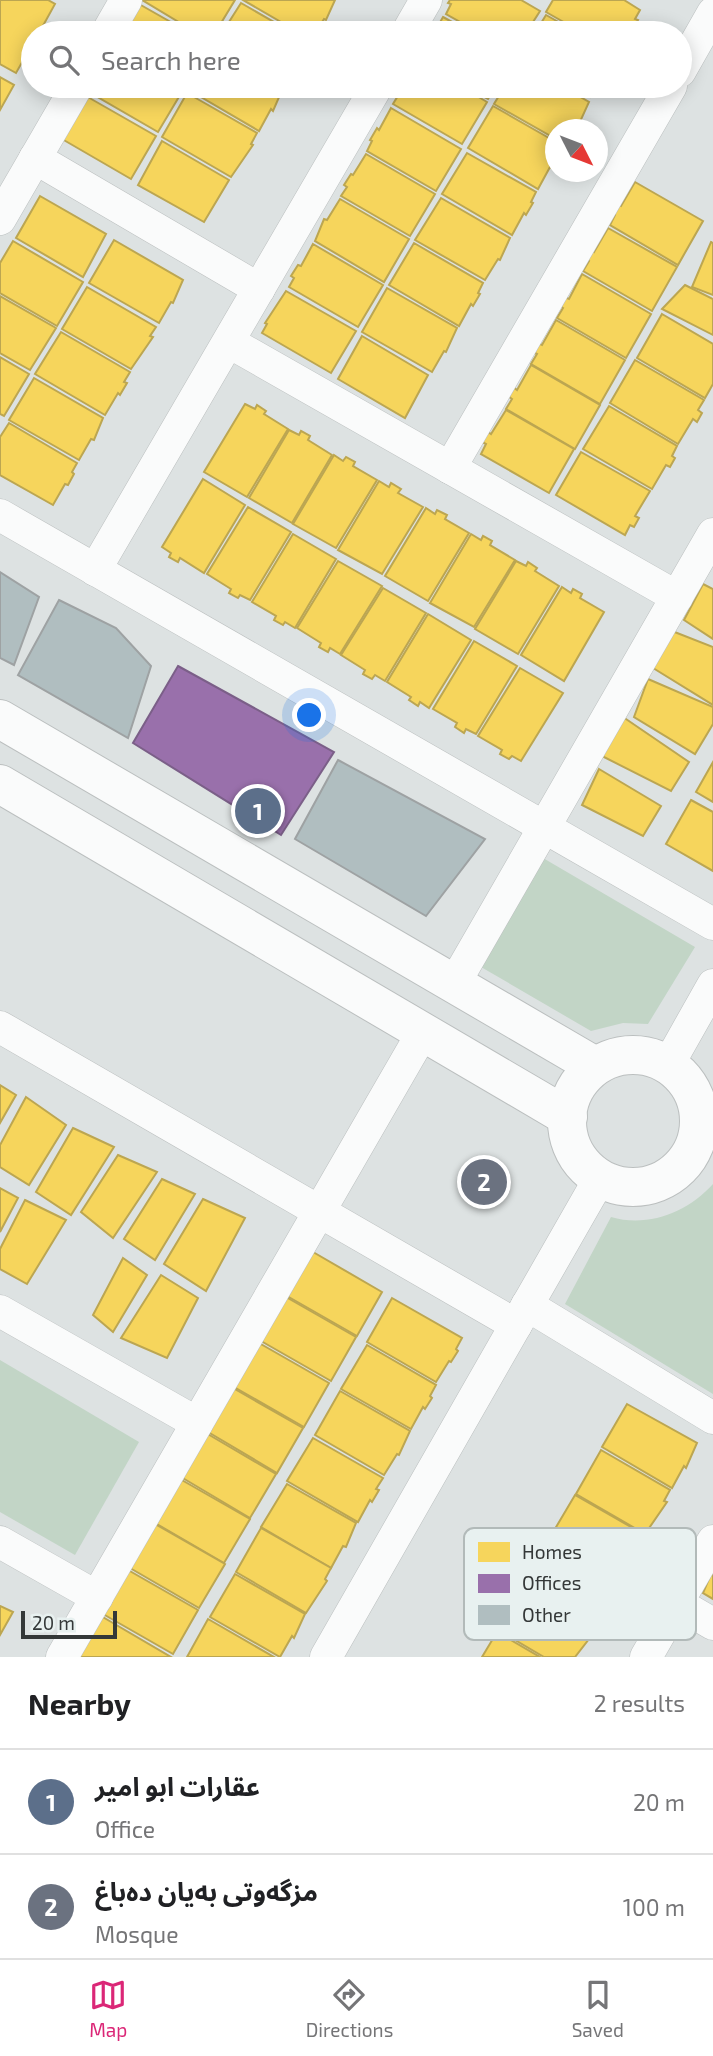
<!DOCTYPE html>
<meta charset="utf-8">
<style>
body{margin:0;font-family:"Exo 2","Noto Sans Arabic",sans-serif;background:#f6f6f6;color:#202124}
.compass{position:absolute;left:545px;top:119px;width:63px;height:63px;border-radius:50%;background:#fff;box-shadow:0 4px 18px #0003;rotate:132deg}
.scale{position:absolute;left:21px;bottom:18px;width:96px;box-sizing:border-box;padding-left:7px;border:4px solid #343838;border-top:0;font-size:19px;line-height:24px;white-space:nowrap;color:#343838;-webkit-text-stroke:5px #e8f1f0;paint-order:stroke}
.you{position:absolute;left:310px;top:716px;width:24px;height:24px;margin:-18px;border:5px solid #fff;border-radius:50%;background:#1a73e8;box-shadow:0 0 0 10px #1a73e833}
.badge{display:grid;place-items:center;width:46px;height:46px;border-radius:50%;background:#db2777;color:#fff;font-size:23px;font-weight:700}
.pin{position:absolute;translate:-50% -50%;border:4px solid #fff;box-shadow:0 2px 7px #0006}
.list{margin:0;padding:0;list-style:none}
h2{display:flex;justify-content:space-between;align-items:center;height:91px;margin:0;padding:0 28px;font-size:30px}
h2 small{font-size:23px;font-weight:400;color:#757577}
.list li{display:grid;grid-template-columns:46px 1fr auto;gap:21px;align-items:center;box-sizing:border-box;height:105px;padding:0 28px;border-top:2px solid #e0e0e0}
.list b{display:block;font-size:26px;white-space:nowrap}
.list p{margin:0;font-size:23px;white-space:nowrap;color:#757577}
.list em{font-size:23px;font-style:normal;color:#757577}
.icon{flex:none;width:38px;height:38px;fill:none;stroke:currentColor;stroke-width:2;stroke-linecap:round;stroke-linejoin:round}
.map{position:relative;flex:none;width:713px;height:1657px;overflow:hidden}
.search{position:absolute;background:#fff;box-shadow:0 4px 18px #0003;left:21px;right:21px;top:21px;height:77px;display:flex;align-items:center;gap:18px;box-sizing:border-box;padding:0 24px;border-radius:38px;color:#757577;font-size:26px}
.sheet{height:301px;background:#fff}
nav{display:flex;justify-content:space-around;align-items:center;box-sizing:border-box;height:98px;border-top:2px solid #e0e0e0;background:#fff;font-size:19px;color:#757577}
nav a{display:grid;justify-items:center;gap:4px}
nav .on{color:#db2777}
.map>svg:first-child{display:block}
</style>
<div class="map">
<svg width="713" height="1657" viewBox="0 0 713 1657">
<rect width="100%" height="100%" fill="#dde2e2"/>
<g fill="#c2d5c6">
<polygon points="543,858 695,947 648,1024 623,1023 591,1031 481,967"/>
<path d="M713,1184V1394L565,1304L611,1217C648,1228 688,1212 713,1184Z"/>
<polygon points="0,1360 139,1442 75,1555 0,1512"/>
</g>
<g fill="#f6d55c" stroke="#bca651" stroke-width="2">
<polygon points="0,0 48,0 55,4 39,33 33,33 33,43 16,73 0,64"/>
<polygon points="142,0 235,0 215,33 197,33"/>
<polygon points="243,0 335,0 326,20 324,19 315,33 300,33"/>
<polygon points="450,0 521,0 540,11 526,33 480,33 446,14 451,4 448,3"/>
<polygon points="553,0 624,0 640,10 635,19 638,20 631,32 583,33 546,12"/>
<polygon points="241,3 293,33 222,33"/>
<polygon points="139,4 190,33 119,33"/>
<polygon points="546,15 578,33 535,33"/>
<polygon points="443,17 472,33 434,33"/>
<polygon points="0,77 14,85 0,110"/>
<polygon points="92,86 176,86 183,90 158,132 89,92"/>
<polygon points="192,86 279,86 283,88 273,111 271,109 259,131 189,90"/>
<polygon points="400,86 460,86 487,102 462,144 393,104 399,94 396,93"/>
<polygon points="464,86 496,86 488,99"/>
<polygon points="505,86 561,86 589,102 579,124 577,123 573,130 556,130 556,139 494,104"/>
<polygon points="571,86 597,86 590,97"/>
<polygon points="187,93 257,133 251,144 253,145 231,177 162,137"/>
<polygon points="86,96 156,136 131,179 62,139"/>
<polygon points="493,106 556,142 556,164 553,169 550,167 538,189 468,148"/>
<polygon points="391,108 461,149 436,191 367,151 372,141 370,140 377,128 379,130"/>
<polygon points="162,141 229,180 204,222 138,185"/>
<polygon points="467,153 536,192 531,202 533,203 526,215 524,213 512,235 442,194"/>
<polygon points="366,154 435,194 410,236 341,196 347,187 344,185 351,174 353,175"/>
<polygon points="635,182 703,221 678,265 610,225 615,215 611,213 617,204 621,206"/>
<polygon points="40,196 106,234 83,277 16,238"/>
<polygon points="441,198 510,238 500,260 498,259 485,280 415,240"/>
<polygon points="340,199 409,239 384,282 315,241 324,219 327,220"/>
<polygon points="608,228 677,267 652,311 583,271 589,261 586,259 591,250 594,252"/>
<polygon points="114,240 183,280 173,303 171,302 159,323 89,283"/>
<polygon points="13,241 83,282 57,326 0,293 0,263"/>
<polygon points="711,242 713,243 713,295 692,287"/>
<polygon points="414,243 483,283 478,293 480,294 473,306 471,304 459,326 389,285"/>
<polygon points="313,244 383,285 358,327 289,287 294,278 291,276 298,265 301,266"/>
<polygon points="582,274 651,314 626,358 557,318 563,308 560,306 565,297 569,299"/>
<polygon points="685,285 713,299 713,335 662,309"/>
<polygon points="87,287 156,327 150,336 153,337 131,369 62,329"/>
<polygon points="387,288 457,328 446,352 444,351 432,372 362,332"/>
<polygon points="286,291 356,331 331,373 262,333 267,324 265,323"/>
<polygon points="0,296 56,328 30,370 0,353"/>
<polygon points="662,314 713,344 713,384 705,398 637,358"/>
<polygon points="556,320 625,360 600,404 531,364 537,354 533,352 538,343 542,345"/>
<polygon points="61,332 130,372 124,382 127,383 120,395 118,393 105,415 35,374"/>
<polygon points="362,336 428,375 405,418 338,379"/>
<polygon points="0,357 29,374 4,416 0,414"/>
<polygon points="635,360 704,400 698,410 702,413 697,422 693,419 678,444 610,403"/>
<polygon points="531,365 600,405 575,449 506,409 512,399 508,396 513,387 517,390"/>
<polygon points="34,378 103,418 94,440 91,439 79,460 9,420"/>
<polygon points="245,404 255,409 257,405 266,411 264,414 288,429 247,497 204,472"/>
<polygon points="609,406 677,446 672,456 675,458 670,467 666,465 652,489 583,449"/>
<polygon points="506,410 574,449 549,493 481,454 486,444 482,442 488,432 491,434"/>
<polygon points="9,423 77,463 72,472 74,474 68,485 65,484 53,505 0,475 0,437"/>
<polygon points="289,430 299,435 301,431 310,436 308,440 332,455 292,523 249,498"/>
<polygon points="581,452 650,491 635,516 639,518 634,527 630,525 625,535 556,495"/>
<polygon points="334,455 343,461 346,457 355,462 353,466 377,480 336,548 293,524"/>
<polygon points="203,479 245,505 204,573 180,558 178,562 169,557 171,553 162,547"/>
<polygon points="379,481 389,487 391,483 401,489 398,493 423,507 382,574 338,550"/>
<polygon points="248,507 291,532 250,600 240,595 238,598 229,593 231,589 207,574"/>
<polygon points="426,508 435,514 437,510 447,515 445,519 469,533 428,601 385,576"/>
<polygon points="293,534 336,559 295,628 285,622 283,625 274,620 276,616 252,602"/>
<polygon points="471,534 481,540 483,536 492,541 490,545 515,560 474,627 430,603"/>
<polygon points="338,561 382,586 340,654 330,648 328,652 319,647 321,643 297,628"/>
<polygon points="516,561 526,566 528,562 537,568 535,571 559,586 518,654 475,629"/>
<polygon points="703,584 713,589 713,639 684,620"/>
<polygon points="562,587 571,593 573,589 582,594 580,598 604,612 564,681 521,655"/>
<polygon points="383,588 426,613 385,681 375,675 372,679 363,674 365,670 341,655"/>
<polygon points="428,614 471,640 429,708 420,702 418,706 409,700 411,697 387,682"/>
<polygon points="672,631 713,647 713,705 653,668"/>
<polygon points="474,641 517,666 476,734 466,729 464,733 455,727 457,723 433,709"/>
<polygon points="520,668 563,693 521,761 512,756 509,759 500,754 502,750 478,736"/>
<polygon points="648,679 713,707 713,724 695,754 634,717"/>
<polygon points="623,717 689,762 671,791 600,755"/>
<polygon points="713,762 713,802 696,792"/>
<polygon points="599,769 661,806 643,836 582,805"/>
<polygon points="691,800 713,812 713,871 666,844"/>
<polygon points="0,1085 16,1095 0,1123"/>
<polygon points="26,1097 66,1125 29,1185 0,1167 0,1145"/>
<polygon points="73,1128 114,1147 71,1215 36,1192"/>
<polygon points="118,1155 157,1172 113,1238 81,1212"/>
<polygon points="162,1179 195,1194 155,1260 124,1239"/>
<polygon points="0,1188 18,1198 0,1232"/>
<polygon points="203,1199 245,1218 206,1291 164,1264"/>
<polygon points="25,1200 66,1220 27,1284 0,1269 0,1249"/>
<polygon points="313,1252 382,1292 357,1336 287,1296"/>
<polygon points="123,1258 147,1275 113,1332 93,1315"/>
<polygon points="161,1275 198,1298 167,1358 121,1338"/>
<polygon points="286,1297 356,1337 331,1381 261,1341"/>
<polygon points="392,1298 462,1338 456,1349 458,1351 451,1362 449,1361 436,1382 367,1342"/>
<polygon points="259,1343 329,1383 304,1427 234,1387"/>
<polygon points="367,1345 436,1385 430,1396 432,1398 425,1409 423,1407 411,1429 341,1389"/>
<polygon points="233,1388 303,1428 277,1473 208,1432"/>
<polygon points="340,1391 410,1431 399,1455 397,1454 384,1475 315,1435"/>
<polygon points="627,1404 697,1443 686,1468 684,1466 672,1488 602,1447"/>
<polygon points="206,1433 276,1474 250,1518 181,1477"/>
<polygon points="313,1438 383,1478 376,1489 379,1490 372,1502 370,1500 358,1522 287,1481"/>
<polygon points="601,1450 670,1490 664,1501 667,1502 645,1534 576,1494"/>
<polygon points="180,1479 250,1519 224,1563 155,1523"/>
<polygon points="287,1484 356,1523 346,1547 343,1546 331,1568 261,1527"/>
<polygon points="575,1495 645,1535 639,1546 641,1547 634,1559 632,1558 620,1579 549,1539"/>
<polygon points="155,1524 225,1564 199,1608 130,1568"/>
<polygon points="261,1528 331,1568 325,1579 327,1581 306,1613 236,1572"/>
<polygon points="713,1569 713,1599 703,1593"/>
<polygon points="128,1570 198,1610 173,1654 103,1614"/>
<polygon points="235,1574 305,1614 294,1638 292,1636 280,1657 210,1617"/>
<polygon points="523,1586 593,1626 586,1637 589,1639 575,1657 544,1657 498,1630"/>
<polygon points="0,1606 13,1612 0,1635"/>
<polygon points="101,1616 171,1657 77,1657"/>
<polygon points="208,1619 274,1657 187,1657"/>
<polygon points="497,1632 540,1657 482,1657"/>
</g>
<polygon fill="#9970ab" stroke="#7b5f88" stroke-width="2" points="178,666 334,752 281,835 133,743"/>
<g fill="#b0bec0" stroke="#9ea2a3" stroke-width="2">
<polygon points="0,572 39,597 14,665 0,658"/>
<polygon points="59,600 116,628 151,666 128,738 18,675"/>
<polygon points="338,760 485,839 426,916 295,839"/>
</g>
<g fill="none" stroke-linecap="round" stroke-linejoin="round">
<defs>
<g id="street">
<polyline points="107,33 126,0"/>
<polyline points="407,33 426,0"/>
<polyline points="680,71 713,13"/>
<polyline points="35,158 259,289"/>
<polyline points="0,219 77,86"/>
<polyline points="229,342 677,597"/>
<polyline points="450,468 671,86"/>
<polyline points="0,515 713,924"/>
<polyline points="95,570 377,86"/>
<polyline points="454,984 713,534"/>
<polyline points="0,1027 516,1325"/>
<polyline points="668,1065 713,985"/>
<polyline points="527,1305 713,1418"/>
<polyline points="0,1311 197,1423"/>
<polyline points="0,1542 97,1597"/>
<polyline points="677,1603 713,1624"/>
<polyline points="62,1657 423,1032"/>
<polyline points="326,1657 600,1178"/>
<polyline points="646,1657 713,1541"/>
</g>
<g id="secondary">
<polyline points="0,719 595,1066"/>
<polyline points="0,784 568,1117"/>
<circle cx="633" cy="1121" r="66"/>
</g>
</defs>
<use href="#street" stroke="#bbbfbf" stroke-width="33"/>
<use href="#secondary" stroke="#bbbfbf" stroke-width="40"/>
<use href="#street" stroke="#fafbfb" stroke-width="32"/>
<use href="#secondary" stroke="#fafbfb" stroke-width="38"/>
</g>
<rect x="464" y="1528" width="232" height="112" rx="10" fill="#e8f1f0" stroke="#b2bab9" stroke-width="2"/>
<rect x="478" y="1542" width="32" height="20" fill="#f6d55c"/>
<rect x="478" y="1574" width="32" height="19" fill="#9970ab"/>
<rect x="478" y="1605" width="32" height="20" fill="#b0bec0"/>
<g font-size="19" fill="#343838">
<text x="522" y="1559">Homes</text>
<text x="522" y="1590">Offices</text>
<text x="522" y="1622">Other</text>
</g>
</svg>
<svg class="compass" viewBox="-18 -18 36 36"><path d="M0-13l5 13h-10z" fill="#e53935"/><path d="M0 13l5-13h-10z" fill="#757577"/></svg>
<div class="scale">20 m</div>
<div class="you"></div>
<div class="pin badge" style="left:258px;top:811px;background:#5c6f8a">1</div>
<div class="pin badge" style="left:484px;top:1182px;background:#6b7280">2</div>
<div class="search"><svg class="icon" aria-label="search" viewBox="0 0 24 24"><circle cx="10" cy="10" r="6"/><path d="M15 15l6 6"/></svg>Search here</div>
</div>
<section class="sheet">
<h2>Nearby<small>2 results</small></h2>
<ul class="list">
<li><span class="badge" style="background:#5c6f8a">1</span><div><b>عقارات ابو امير</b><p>Office</p></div><em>20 m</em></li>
<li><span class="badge" style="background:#6b7280">2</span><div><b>مزگەوتی بەیان دەباغ</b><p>Mosque</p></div><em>100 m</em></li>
</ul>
</section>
<nav>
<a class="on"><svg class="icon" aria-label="map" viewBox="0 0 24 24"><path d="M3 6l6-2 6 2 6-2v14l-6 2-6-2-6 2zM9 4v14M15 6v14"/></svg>Map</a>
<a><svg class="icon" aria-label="directions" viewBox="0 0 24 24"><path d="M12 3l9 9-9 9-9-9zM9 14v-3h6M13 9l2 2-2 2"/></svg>Directions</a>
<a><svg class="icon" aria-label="saved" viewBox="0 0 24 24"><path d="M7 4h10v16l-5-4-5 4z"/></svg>Saved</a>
</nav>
